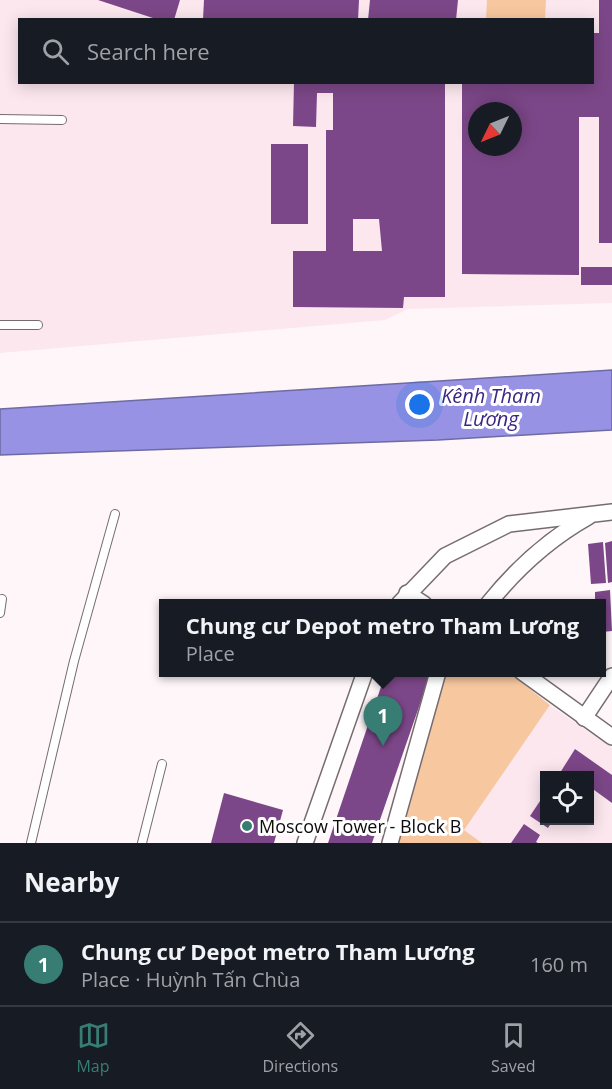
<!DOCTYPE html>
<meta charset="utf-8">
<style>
body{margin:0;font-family:"Open Sans",sans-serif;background:#242831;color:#f1f3f6}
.controls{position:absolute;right:18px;bottom:18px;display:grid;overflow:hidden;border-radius:0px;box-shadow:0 3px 15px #0003}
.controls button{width:54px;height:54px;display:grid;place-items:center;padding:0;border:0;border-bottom:2px solid #363941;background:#171b24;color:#f1f3f6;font:30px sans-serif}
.compass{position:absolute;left:468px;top:102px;width:54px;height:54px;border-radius:50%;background:#171b24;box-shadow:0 3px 15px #0003;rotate:227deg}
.you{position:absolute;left:420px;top:405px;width:21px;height:21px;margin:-15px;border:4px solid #fff;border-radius:50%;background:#1a73e8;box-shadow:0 0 0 9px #1a73e833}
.badge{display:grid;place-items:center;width:39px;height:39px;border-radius:50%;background:#387d73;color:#fff;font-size:20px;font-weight:700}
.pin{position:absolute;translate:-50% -50px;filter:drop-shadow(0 2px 3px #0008)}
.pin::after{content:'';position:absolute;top:32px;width:21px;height:18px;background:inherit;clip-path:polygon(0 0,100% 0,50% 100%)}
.popup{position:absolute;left:159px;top:599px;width:447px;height:78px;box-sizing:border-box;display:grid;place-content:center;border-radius:0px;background:#171b24;filter:drop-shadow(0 2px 4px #0005);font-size:20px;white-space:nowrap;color:#9ea1a6}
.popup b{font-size:22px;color:#f1f3f6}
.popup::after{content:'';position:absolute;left:50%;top:100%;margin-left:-12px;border:12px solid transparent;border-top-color:#171b24}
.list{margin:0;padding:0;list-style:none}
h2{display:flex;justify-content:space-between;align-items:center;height:78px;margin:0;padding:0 24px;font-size:26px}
h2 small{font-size:20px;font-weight:400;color:#9ea1a6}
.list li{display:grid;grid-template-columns:39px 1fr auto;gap:18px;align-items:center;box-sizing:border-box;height:84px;padding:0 24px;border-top:2px solid #363941}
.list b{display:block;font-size:22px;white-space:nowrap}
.list p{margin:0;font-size:20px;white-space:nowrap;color:#9ea1a6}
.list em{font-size:20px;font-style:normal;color:#9ea1a6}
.icon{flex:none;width:33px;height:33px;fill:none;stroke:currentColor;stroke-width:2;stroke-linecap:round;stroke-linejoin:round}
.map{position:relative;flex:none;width:612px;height:843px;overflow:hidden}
.search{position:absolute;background:#171b24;box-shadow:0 3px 15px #0003;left:18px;right:18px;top:18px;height:66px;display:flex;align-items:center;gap:15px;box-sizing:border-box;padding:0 21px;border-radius:0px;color:#9ea1a6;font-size:22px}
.sheet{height:162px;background:#171b24}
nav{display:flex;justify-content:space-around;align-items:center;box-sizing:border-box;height:84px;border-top:2px solid #363941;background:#171b24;font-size:16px;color:#9ea1a6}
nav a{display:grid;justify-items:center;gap:3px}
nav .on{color:#387d73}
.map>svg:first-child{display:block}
</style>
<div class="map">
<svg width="612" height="843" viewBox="0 0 612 843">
<rect width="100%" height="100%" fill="#fef6f9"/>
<g fill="#fce7ef" fill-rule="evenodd">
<path d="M0,0H612V303L408,309L385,320L0,353ZM20,20H592V82H20ZM477,111H513V147H477Z"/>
<path d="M550,705L612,748V843H482L463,830ZM544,776H590V820H544Z"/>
</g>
<g fill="#f7c89f">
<polygon points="487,0 546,0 545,19 486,19"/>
<polygon points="446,673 510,673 550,705 464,830 482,843 397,843"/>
</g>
<polygon fill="#9792e3" stroke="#6e6aa3" stroke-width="1.5" points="612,370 612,430 438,440 0,455 0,409"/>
<g fill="#7c4788" fill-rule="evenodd">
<polygon points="98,0 180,0 174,20 159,20"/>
<polygon points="204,0 359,0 358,20 203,19"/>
<polygon points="370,0 458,0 456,20 368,20"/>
<path d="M599,0H612V243H599V117H579V275L462,274V82H592V33H599ZM477,111H513V147H477Z"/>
<path d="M294,82H445V297H404L403,308L293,307V251H326V130H333V93H317L316,127L293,126ZM353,219H379L382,251H353Z"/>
<rect x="271" y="144" width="37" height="80"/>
<rect x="581" y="267" width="31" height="18"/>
<polygon points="612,541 612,582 608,583 605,543"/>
<polygon points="603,542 606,583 591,584 588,544"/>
<polygon points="610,590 612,631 602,632 602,604 595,604 595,592"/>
<polygon points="386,672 431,672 372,843 328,843"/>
<polygon points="575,749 612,775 612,803 590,787 590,776 558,776"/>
<polygon points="224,793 283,810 274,843 211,843"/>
<polygon points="544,795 544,820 553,820 548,828 530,816"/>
<polygon points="524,824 540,835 536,842 538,843 511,843"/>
</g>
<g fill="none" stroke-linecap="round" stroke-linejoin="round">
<defs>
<g id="service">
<polyline points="0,119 62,120"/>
<polyline points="0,325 38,325"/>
<polyline points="0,613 2,599"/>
<polyline points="31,843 74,661 115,514"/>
<polyline points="142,843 162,764"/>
</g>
<g id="minor">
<polyline points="407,593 424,604"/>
<polyline points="399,604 445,556 509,524 612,512"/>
<path d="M488,604C516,569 549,539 588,517"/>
<polyline points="522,672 612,737"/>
<polyline points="584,718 612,676"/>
<polyline points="305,843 365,672"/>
<polyline points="390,843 438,672"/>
</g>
</defs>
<use href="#service" stroke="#766c70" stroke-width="10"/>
<use href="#minor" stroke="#766c70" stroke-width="18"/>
<use href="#service" stroke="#fff" stroke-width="8"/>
<use href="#minor" stroke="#fff" stroke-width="15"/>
</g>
<circle fill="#387d73" stroke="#fff" stroke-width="2" cx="247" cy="826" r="6"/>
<g text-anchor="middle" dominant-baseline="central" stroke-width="6" stroke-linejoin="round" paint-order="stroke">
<g font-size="18" fill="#0f0b0d" stroke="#fff" text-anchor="start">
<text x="259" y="826">Moscow Tower - Block B</text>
</g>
<g font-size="20" font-style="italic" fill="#3a2684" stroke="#fff">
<text x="491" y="395">Kênh Tham<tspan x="491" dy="23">Lương</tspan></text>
</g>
</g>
</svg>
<div class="controls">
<button><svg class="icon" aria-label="locate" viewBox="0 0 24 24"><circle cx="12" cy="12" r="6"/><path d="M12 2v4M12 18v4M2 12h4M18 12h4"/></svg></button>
</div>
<svg class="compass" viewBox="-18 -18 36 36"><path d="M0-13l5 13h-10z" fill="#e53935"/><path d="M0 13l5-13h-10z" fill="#9ea1a6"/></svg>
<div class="you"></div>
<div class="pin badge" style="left:383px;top:746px">1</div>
<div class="popup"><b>Chung cư Depot metro Tham Lương</b>Place</div>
<div class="search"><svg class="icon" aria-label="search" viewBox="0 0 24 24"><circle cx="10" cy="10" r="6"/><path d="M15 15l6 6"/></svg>Search here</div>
</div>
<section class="sheet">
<h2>Nearby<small></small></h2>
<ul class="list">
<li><span class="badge">1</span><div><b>Chung cư Depot metro Tham Lương</b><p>Place · Huỳnh Tấn Chùa</p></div><em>160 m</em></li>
</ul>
</section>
<nav>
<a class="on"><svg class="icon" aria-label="map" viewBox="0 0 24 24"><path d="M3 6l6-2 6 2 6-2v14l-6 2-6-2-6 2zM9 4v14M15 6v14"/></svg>Map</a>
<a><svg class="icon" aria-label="directions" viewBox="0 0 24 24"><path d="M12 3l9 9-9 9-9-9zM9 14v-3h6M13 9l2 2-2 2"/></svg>Directions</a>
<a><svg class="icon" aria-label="saved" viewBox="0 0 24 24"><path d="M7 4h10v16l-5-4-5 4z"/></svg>Saved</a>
</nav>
